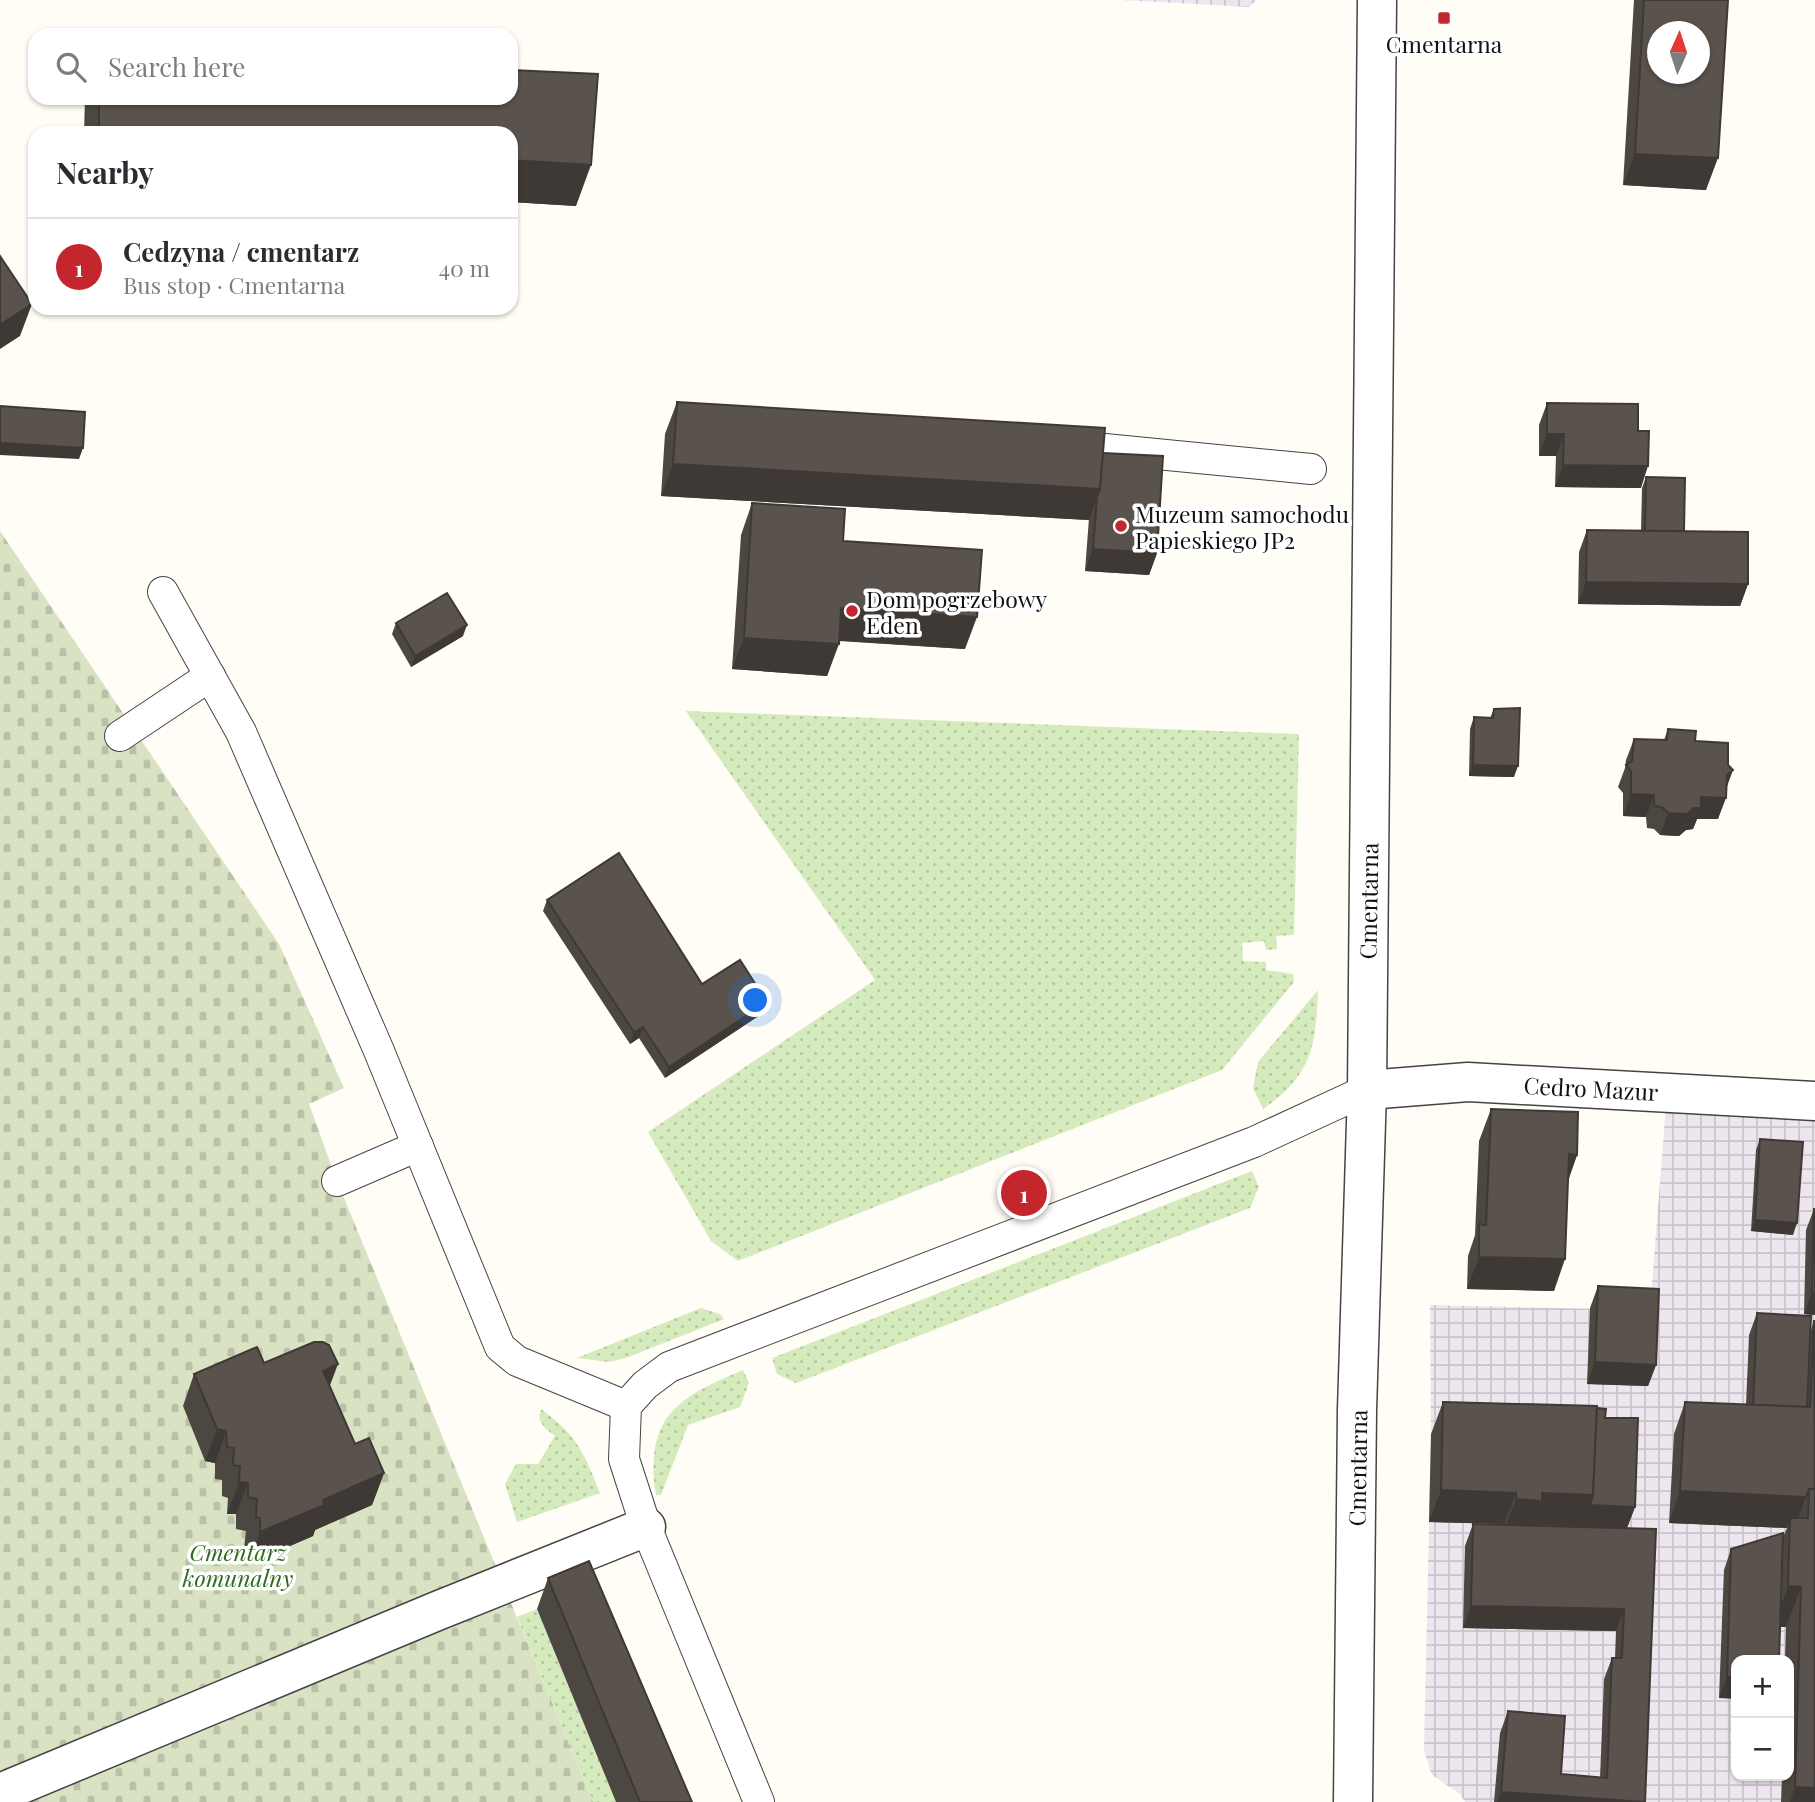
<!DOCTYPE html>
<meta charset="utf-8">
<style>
body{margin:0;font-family:"Playfair Display",serif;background:#f2f2f3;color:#2b2b33}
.controls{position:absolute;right:21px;bottom:21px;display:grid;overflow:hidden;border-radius:14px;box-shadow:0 2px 5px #0004}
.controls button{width:63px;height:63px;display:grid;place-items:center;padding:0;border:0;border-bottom:2px solid #e1e1e2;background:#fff;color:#2b2b33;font:35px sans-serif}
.compass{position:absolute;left:1647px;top:21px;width:63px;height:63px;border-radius:50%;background:#fff;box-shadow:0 2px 5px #0004;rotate:3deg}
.you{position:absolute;left:756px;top:1001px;width:24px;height:24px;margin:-18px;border:5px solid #fff;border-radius:50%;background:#1a73e8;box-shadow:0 0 0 10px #1a73e833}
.badge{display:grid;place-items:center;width:46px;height:46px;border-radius:50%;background:#c4262e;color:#fff;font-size:23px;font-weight:700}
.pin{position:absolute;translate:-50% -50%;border:4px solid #fff;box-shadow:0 2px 7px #0006}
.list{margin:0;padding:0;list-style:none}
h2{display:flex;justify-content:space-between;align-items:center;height:91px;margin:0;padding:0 28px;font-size:30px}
h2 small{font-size:23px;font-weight:400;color:#7c7c81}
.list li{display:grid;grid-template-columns:46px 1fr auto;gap:21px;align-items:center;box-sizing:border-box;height:98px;padding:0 28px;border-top:2px solid #e1e1e2}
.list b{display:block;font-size:26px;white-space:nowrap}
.list p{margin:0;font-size:23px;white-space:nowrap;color:#7c7c81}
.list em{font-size:23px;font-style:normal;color:#7c7c81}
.icon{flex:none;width:38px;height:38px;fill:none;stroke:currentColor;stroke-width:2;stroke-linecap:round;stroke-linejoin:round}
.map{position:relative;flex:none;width:1815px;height:1802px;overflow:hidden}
.search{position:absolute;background:#fff;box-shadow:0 2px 5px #0004;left:28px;top:28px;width:490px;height:77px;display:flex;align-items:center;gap:18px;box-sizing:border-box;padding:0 24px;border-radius:21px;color:#7c7c81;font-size:26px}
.panel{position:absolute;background:#fff;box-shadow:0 2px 5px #0004;left:28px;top:126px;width:490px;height:189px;border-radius:21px}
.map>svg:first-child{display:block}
</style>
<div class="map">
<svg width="1815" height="1802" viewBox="0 0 1815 1802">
<defs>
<pattern id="industrial-grid" width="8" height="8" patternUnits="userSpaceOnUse" patternTransform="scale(1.75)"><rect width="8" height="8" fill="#eee6ef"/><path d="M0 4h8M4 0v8" fill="none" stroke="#cbc4cc"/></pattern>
<pattern id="grass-dots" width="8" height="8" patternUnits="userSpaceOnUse" patternTransform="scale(1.75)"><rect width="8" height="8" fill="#d5ebbd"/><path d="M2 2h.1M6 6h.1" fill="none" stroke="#b6c8a1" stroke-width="1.8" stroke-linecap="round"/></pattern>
<pattern id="cemetery-stones" width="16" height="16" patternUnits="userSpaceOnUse" patternTransform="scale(1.75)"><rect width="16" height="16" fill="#d9e3c4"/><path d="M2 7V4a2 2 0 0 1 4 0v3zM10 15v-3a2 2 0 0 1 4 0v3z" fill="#b9c2a7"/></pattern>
</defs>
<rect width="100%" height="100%" fill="#fffdf5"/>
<g fill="url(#industrial-grid)" fill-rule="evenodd">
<polygon points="1121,0 1257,0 1249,7"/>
<path d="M1666,1105L1815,1114V1802H1465L1460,1794L1432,1775L1424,1751L1431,1434L1430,1305L1650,1310ZM1736,1660H1789V1776H1736Z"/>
</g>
<g fill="url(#grass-dots)">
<polygon points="686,711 1299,734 1294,935 1276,936 1277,949 1266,950 1264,941 1242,943 1243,961 1266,962 1266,970 1293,974 1294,982 1222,1070 738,1261 711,1241 648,1132 875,980"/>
<path d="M1318,990C1316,1046 1312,1075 1263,1109L1253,1088L1258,1062Z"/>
<polygon points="1252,1171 1259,1187 1250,1208 796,1383 777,1374 772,1358"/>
<polygon points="701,1308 720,1314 724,1319 626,1358 609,1362 577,1358"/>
<path d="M743,1370L749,1383L740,1407L688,1425L661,1495H656C644,1417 678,1397 743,1370Z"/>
<path d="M541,1409C578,1436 584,1453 600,1493L517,1522L505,1484L516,1464H538L555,1436C545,1428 536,1423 541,1409Z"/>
<polygon points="537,1609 616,1802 593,1802 517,1617"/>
</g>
<polygon fill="url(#cemetery-stones)" points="0,531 279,944 344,1088 309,1104 337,1181 593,1802 0,1802"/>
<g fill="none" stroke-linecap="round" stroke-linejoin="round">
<defs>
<g id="lane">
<polyline points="1064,445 1311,469"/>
<polyline points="163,592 241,732 379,1051 500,1347 517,1361 626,1406"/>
<polyline points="120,736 210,676"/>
<polyline points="337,1181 418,1146"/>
<polyline points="759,1802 646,1527 624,1459 626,1406 645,1385 669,1367 1254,1142 1367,1090"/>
</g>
<g id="street">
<polyline points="1367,1090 1468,1082 1815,1101"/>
<polyline points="0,1793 437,1611 646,1527"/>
<polyline points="1353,1802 1357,1410 1367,1090 1377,0"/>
</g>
</defs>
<use href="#lane" stroke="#444" stroke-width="32"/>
<use href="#street" stroke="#444" stroke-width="41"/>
<use href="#lane" stroke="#fff" stroke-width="30"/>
<use href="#street" stroke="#fff" stroke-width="38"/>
</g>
<g fill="#4d4742" fill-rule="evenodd">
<polygon points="1634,0 1728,0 1706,190 1623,185"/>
<polygon points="85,98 511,98 576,206 511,202 511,133 84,133"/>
<polygon points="677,402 1103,453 1157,553 1149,575 1085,571 1089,518 1089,520 661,496 665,434"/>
<polygon points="1547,403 1638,431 1641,488 1555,487 1556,456 1539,456 1539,425"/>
<polygon points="1646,477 1684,531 1748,584 1740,606 1578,604 1579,552 1587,530 1641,531 1642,488"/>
<polygon points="752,503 843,541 965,649 839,641 827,676 732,669 741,535"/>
<polygon points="396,623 463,636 411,667 392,634"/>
<polygon points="1494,709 1514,777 1469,776 1470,729 1474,717 1490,718"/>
<polygon points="1668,729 1695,741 1726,788 1718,819 1697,819 1693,829 1686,830 1679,836 1660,835 1654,829 1647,828 1646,817 1623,816 1623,793 1618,787 1625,768 1626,760 1634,739 1664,740"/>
<polygon points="547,900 702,984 763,1013 665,1078 639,1038 630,1044 543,911"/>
<polygon points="1491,1109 1577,1155 1568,1180 1554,1291 1467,1289 1468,1256 1475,1235 1479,1141"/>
<polygon points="1760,1139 1793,1235 1751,1231 1756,1150"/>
<polygon points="1814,1209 1815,1209 1815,1315 1804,1314 1806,1230"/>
<polygon points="1598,1286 1656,1365 1648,1386 1587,1384 1590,1308"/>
<polygon points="1757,1313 1811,1330 1814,1320 1815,1802 1781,1802 1782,1776 1789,1776 1789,1660 1785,1660 1786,1627 1780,1627 1719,1698 1724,1570 1731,1549 1783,1537 1787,1528 1669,1523 1674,1434 1685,1402 1746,1405 1749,1335"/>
<polygon points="264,1363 330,1387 355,1444 384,1473 372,1505 315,1530 313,1536 248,1564 249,1549 244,1548 246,1531 236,1529 236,1514 227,1514 228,1498 222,1496 222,1480 215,1479 215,1463 205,1461 183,1406 194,1374"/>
<path d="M1443,1402L1597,1408L1605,1418L1635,1507L1627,1528L1645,1802H1494L1500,1733L1508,1711L1561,1774L1600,1778L1604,1679L1612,1658H1615L1616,1631L1463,1628L1465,1546L1473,1524H1504L1429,1522L1431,1434ZM1533,1525L1617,1528L1533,1526Z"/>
<polygon points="548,1578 692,1802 616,1802 537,1609"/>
</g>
<g fill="#3f3936">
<polygon points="1635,154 1718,158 1706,190 1623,185"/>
<polygon points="511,160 591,165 576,206 511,202"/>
<polygon points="32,304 20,336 0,349 0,325"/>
<polygon points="1547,434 1564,434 1556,456 1539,456"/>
<polygon points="0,443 83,448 79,459 0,455"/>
<polygon points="673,464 1100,489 1089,520 661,496"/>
<polygon points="1563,465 1648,466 1641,488 1555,487"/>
<polygon points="1093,549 1157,553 1149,575 1085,571"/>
<polygon points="1586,582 1748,584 1740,606 1578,604"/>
<polygon points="841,608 977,617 965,649 830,640"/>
<polygon points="467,625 463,636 411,667 415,656"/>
<polygon points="744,638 839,644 827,676 732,669"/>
<polygon points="1473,765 1518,766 1514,777 1469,776"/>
<polygon points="1733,770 1725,792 1727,775"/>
<polygon points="1631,794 1654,795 1646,817 1623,816"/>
<polygon points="1701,797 1726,798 1718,819 1697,819 1693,829 1686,830 1679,836 1660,835 1668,813"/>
<polygon points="767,1002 763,1013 665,1078 669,1067"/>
<polygon points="643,1027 639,1038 630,1044 634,1032"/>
<polygon points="1569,1154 1577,1155 1566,1187"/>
<polygon points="1755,1220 1797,1223 1793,1235 1751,1231"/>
<polygon points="1479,1257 1565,1259 1554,1291 1467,1289"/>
<polygon points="1812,1293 1815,1293 1815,1315 1804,1314"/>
<polygon points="1595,1362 1656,1365 1648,1386 1587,1384"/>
<polygon points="338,1364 326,1396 323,1371"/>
<polygon points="217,1429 226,1431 215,1463 205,1461"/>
<polygon points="384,1473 372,1505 315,1530 313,1536 248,1564 260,1532 323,1500"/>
<polygon points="239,1482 248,1483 236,1514 227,1514"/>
<polygon points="1441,1490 1516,1493 1504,1524 1429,1522"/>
<polygon points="1680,1491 1806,1497 1794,1529 1790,1518 1787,1528 1669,1523"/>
<polygon points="1542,1493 1593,1495 1635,1507 1627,1528 1533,1525 1530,1532 1504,1531 1516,1499"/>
<polygon points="1788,1586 1801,1587 1786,1627 1773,1627"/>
<polygon points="1471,1606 1624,1609 1616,1631 1463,1628"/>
<polygon points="1727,1677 1736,1677 1736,1699 1719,1698"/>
<polygon points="1795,1787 1815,1788 1815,1802 1790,1802"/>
<polygon points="1501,1792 1645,1802 1497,1802"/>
</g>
<g fill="#5a524d" stroke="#3f3936" stroke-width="2" fill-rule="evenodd">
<path d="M1644,0H1728L1718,158L1635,154ZM1657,32H1699V74H1657Z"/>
<polygon points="511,70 598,74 591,165 511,160 511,133 99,133 99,98 511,98"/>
<polygon points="0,256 32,304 0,325"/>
<polygon points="677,402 1105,428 1100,489 673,464"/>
<polygon points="1547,403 1638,404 1638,431 1649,431 1648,466 1563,465 1564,434 1547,434"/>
<polygon points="0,406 85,412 83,448 0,443"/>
<polygon points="1103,453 1163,456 1157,553 1093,549 1097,497 1100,489"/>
<polygon points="1646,477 1685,478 1684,531 1645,531"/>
<polygon points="752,503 845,509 843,541 982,550 977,617 841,608 839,644 744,638"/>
<polygon points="1587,530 1748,532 1748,584 1586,582"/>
<polygon points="447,593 467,625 415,656 396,623"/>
<polygon points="1520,708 1518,766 1473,765 1474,717 1493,718 1494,709"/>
<polygon points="1668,729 1696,731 1695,741 1728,743 1728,765 1733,770 1727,775 1726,798 1701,797 1701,808 1694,808 1687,814 1668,813 1662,807 1654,806 1654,795 1631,794 1631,771 1626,765 1632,761 1634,739 1667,740"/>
<polygon points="619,853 702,984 740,960 767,1002 669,1067 643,1027 634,1032 547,900"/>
<polygon points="1491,1109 1578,1112 1577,1155 1569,1154 1565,1259 1479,1257 1479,1224 1486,1225"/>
<polygon points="1760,1139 1803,1142 1797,1223 1755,1220"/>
<polygon points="1814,1209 1815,1209 1815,1293 1812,1293"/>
<polygon points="1598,1286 1659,1289 1656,1365 1595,1362"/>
<polygon points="1757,1313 1811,1316 1807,1407 1753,1405"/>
<polygon points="1814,1320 1815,1489 1809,1489 1806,1497 1680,1491 1685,1402 1810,1407"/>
<polygon points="314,1342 323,1342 329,1345 338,1364 323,1371 355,1444 369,1438 384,1473 323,1500 324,1505 260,1532 260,1518 256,1517 257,1499 248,1497 248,1483 239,1482 240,1466 233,1465 234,1448 227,1447 226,1431 217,1429 194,1374 257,1347 264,1363"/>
<polygon points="1443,1402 1597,1406 1593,1495 1542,1493 1542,1501 1516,1499 1516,1493 1441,1490"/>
<polygon points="1597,1408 1606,1409 1605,1418 1638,1418 1635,1507 1590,1505 1593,1495"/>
<polygon points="1809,1489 1815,1489 1815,1788 1795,1787 1801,1587 1788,1586 1790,1518 1808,1518"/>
<polygon points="1473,1524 1656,1529 1645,1802 1501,1792 1508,1711 1565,1716 1561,1774 1607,1778 1612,1658 1622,1658 1624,1609 1471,1606"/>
<polygon points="1783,1533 1779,1660 1736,1660 1736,1677 1727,1677 1731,1549"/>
<polygon points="589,1561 692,1802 640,1802 548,1578"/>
</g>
<g fill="#c4262e" stroke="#fff" stroke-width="2.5">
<rect x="1437" y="11" width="14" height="14" rx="3.5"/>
<circle cx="1121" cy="526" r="7"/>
<circle cx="852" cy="611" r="7"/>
</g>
<g text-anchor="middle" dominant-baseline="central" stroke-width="7" stroke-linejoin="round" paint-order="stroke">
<g font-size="23" fill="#111" stroke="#fff" text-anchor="start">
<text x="1444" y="43" text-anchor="middle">Cmentarna</text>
<text x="1135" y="513">Muzeum samochodu<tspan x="1135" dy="26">Papieskiego JP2</tspan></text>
<text x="866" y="598">Dom pogrzebowy<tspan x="866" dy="26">Eden</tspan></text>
</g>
<g font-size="23" fill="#111" stroke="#fff">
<text transform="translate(1368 901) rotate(-89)">Cmentarna</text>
<text transform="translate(1591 1088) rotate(3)">Cedro Mazur</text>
<text transform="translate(1357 1468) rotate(-89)">Cmentarna</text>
</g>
<g font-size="23" font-style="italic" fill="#2f6b1f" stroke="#fff">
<text x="238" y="1551">Cmentarz<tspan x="238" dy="26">komunalny</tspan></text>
</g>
</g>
</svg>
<div class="controls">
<button>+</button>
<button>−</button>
</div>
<svg class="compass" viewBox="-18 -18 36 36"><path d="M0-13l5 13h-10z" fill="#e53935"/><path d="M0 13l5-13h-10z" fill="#7c7c81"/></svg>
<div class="you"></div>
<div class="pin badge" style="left:1024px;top:1193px">1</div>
<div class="search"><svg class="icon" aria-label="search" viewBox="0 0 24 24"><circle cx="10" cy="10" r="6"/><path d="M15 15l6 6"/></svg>Search here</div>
<section class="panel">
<h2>Nearby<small></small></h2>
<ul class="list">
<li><span class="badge">1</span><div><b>Cedzyna / cmentarz</b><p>Bus stop · Cmentarna</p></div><em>40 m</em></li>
</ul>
</section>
</div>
